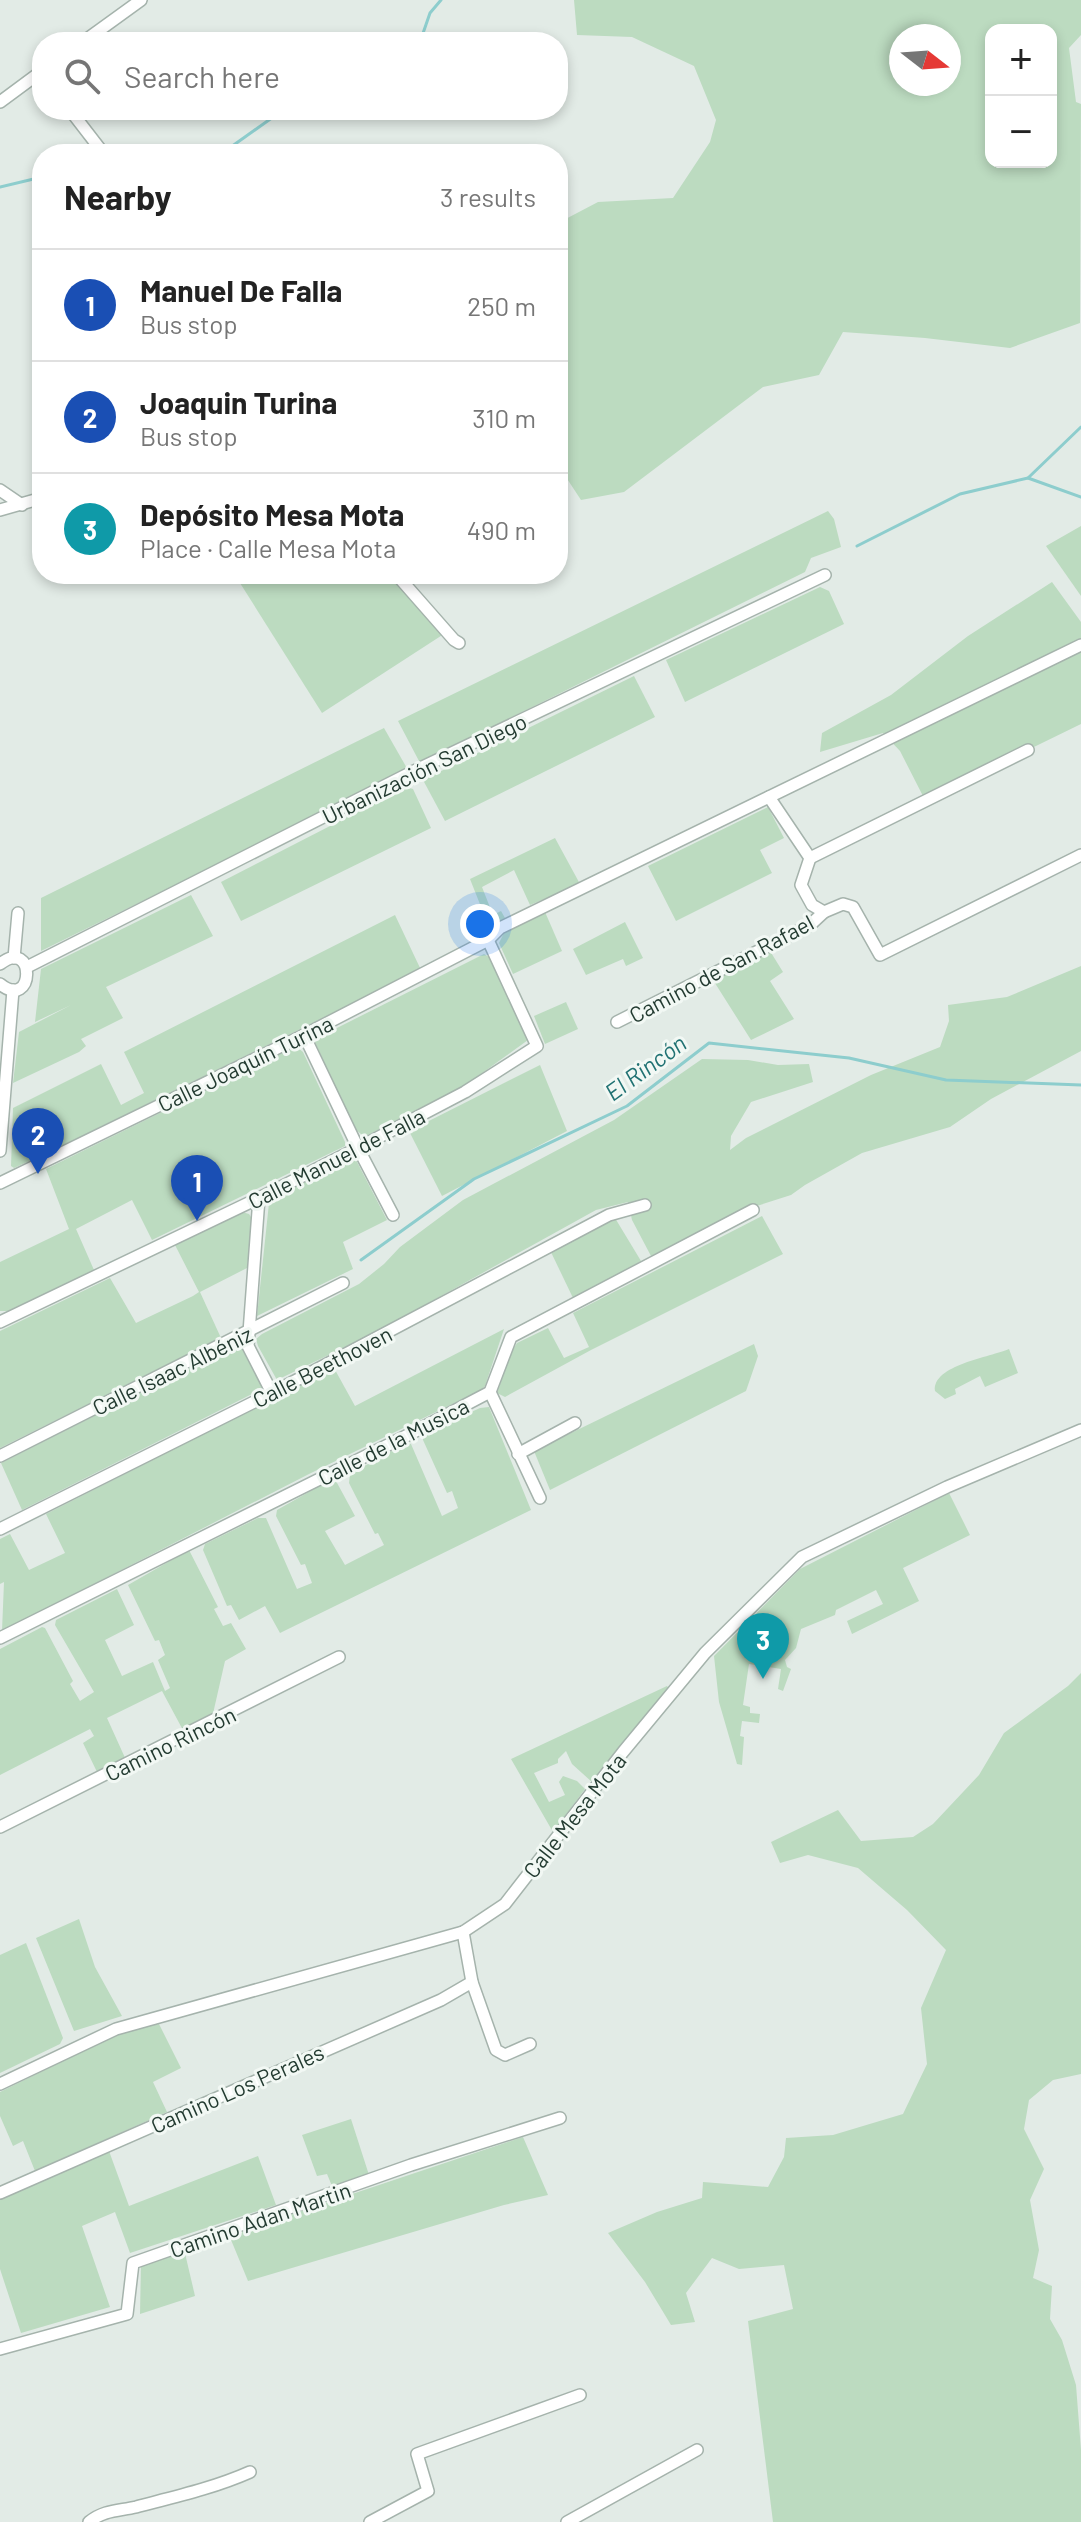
<!DOCTYPE html>
<meta charset="utf-8">
<style>
body{margin:0;font-family:Barlow,sans-serif;background:#f2f2f2;color:#222}
.controls{position:absolute;right:24px;top:24px;display:grid;overflow:hidden;border-radius:16px;box-shadow:0 4px 12px #0003}
.controls button{width:72px;height:72px;display:grid;place-items:center;padding:0;border:0;border-bottom:2px solid #e0e0e0;background:#fff;color:#222;font:40px sans-serif}
.compass{position:absolute;left:889px;top:24px;width:72px;height:72px;border-radius:50%;background:#fff;box-shadow:0 4px 12px #0003;rotate:107deg}
.you{position:absolute;left:480px;top:924px;width:28px;height:28px;margin:-20px;border:6px solid #fff;border-radius:50%;background:#1a73e8;box-shadow:0 0 0 12px #1a73e833}
.badge{display:grid;place-items:center;width:52px;height:52px;border-radius:50%;background:#e96f62;color:#fff;font-size:26px;font-weight:700}
.pin{position:absolute;translate:-50% -66px;filter:drop-shadow(0 2px 4px #0008)}
.pin::after{content:'';position:absolute;top:42px;width:28px;height:24px;background:inherit;clip-path:polygon(0 0,100% 0,50% 100%)}
.list{margin:0;padding:0;list-style:none}
h2{display:flex;justify-content:space-between;align-items:center;height:104px;margin:0;padding:0 32px;font-size:34px}
h2 small{font-size:26px;font-weight:400;color:#767676}
.list li{display:grid;grid-template-columns:52px 1fr auto;gap:24px;align-items:center;box-sizing:border-box;height:112px;padding:0 32px;border-top:2px solid #e0e0e0}
.list b{display:block;font-size:30px;white-space:nowrap}
.list p{margin:0;font-size:26px;white-space:nowrap;color:#767676}
.list em{font-size:26px;font-style:normal;color:#767676}
.icon{flex:none;width:44px;height:44px;fill:none;stroke:currentColor;stroke-width:2;stroke-linecap:round;stroke-linejoin:round}
.map{position:relative;flex:none;width:1081px;height:2522px;overflow:hidden}
.search{position:absolute;background:#fff;box-shadow:0 4px 12px #0003;left:32px;top:32px;width:536px;height:88px;display:flex;align-items:center;gap:20px;box-sizing:border-box;padding:0 28px;border-radius:32px;color:#767676;font-size:30px}
.panel{position:absolute;background:#fff;box-shadow:0 4px 12px #0003;left:32px;top:144px;width:536px;height:440px;border-radius:32px}
.map>svg:first-child{display:block}
</style>
<div class="map">
<svg width="1081" height="2522" viewBox="0 0 1081 2522">
<rect width="100%" height="100%" fill="#e2ebe6"/>
<g fill="#bcdbc0" fill-rule="evenodd">
<path d="M574,0H1081V35L1069,48L1076,102L1081,104L1080,323L1010,348L925,338L843,332L819,375L763,387L624,492L581,500L558,465V264L563,260L558,256V223L598,202L673,198L710,142L716,120L694,66L632,37L577,35ZM991,30H1051V162H991ZM949,36V84H901V36Z"/>
<polygon points="828,511 834,519 841,547 811,558 805,572 423,761 419,761 398,721"/>
<polygon points="1081,526 1081,596 1046,546"/>
<polygon points="250,574 396,574 447,632 322,713 240,583"/>
<polygon points="1052,582 1081,622 1081,724 925,800 900,751 883,733 820,752 822,733 891,695 968,636"/>
<polygon points="820,587 829,591 844,624 685,702 666,660"/>
<polygon points="634,676 655,717 445,821 423,780"/>
<polygon points="384,728 408,770 41,951 41,898"/>
<polygon points="406,787 413,789 431,828 241,921 221,882"/>
<polygon points="768,807 784,838 760,850 772,873 676,921 648,866"/>
<polygon points="555,838 580,884 530,905 514,870 482,887 493,915 501,911 505,918 494,924 487,922 470,879"/>
<polygon points="191,895 213,936 106,987 123,1018 81,1039 86,1046 79,1052 13,1083 19,1032 71,1005 35,1022 41,969"/>
<polygon points="545,912 562,951 513,974 499,943 504,933"/>
<polygon points="395,915 421,970 53,1150 14,1168 11,1166 13,1108 101,1064 121,1105 144,1093 124,1052"/>
<polygon points="625,922 643,958 626,966 623,959 586,975 573,949"/>
<polygon points="770,951 783,972 770,981 794,1019 751,1040 713,980"/>
<polygon points="484,954 489,957 528,1040 467,1084 368,1135 362,1135 354,1128 315,1042 317,1038"/>
<polygon points="1081,966 1081,1051 991,1099 950,1127 862,1153 805,1185 791,1195 741,1211 651,1256 632,1220 628,1202 596,1210 378,1331 277,1380 258,1346 256,1339 262,1334 359,1284 384,1264 400,1247 463,1200 614,1120 702,1059 748,1060 778,1065 809,1064 813,1082 751,1102 731,1136 730,1150 746,1138 871,1075 940,1047 949,1021 948,1005 1007,997"/>
<polygon points="566,1002 578,1029 545,1044 534,1016"/>
<polygon points="298,1048 303,1052 345,1142 345,1146 152,1240 132,1200 76,1229 94,1270 8,1311 0,1311 0,1262 69,1229 46,1169 288,1050"/>
<polygon points="540,1065 567,1131 442,1196 409,1131"/>
<polygon points="350,1160 356,1160 387,1220 343,1242 353,1269 257,1316 269,1203 273,1198"/>
<polygon points="242,1212 249,1214 253,1220 247,1268 200,1292 221,1338 0,1448 0,1331 110,1278 136,1323 193,1296 199,1292 175,1245"/>
<polygon points="762,1216 783,1254 591,1350 505,1397 497,1393 512,1351 517,1343 548,1328 564,1358 589,1347 573,1313"/>
<polygon points="615,1218 641,1261 574,1300 549,1248"/>
<polygon points="504,1329 485,1386 481,1390 309,1474 2,1631 4,1582 0,1584 0,1539 10,1534 29,1570 65,1553 46,1514 334,1368 355,1406"/>
<path d="M237,1344C250,1353 261,1373 262,1389L22,1510L1,1463Z"/>
<polygon points="754,1344 758,1356 746,1391 550,1490 534,1451"/>
<path d="M1009,1349L1018,1373L985,1387L980,1376L955,1389L956,1394L945,1399L935,1391C932,1365 991,1357 1009,1349Z"/>
<polygon points="489,1407 531,1510 280,1633 265,1606 239,1620 231,1605 227,1606 203,1550 205,1544 258,1518 266,1518 297,1589 312,1583 305,1564 301,1565 276,1516 277,1510 330,1480 336,1481 355,1516 325,1531 345,1565 384,1545 378,1533 375,1534 349,1483 350,1474 406,1443 411,1444 442,1516 458,1508 452,1491 447,1493 423,1440 423,1434 480,1408"/>
<polygon points="949,1493 970,1535 903,1568 919,1601 852,1634 847,1621 883,1604 876,1590 836,1610 835,1615 801,1629 796,1648 785,1660 787,1667 791,1669 783,1691 778,1689 781,1669 749,1664 743,1705 750,1707 750,1713 760,1714 759,1723 742,1721 740,1736 744,1737 742,1765 737,1764 719,1702 714,1656 800,1569"/>
<polygon points="189,1550 218,1607 214,1609 223,1626 231,1623 246,1649 225,1661 212,1718 184,1732 162,1691 107,1718 126,1760 98,1774 83,1743 94,1736 90,1729 0,1775 0,1649 42,1627 45,1628 73,1681 70,1684 80,1701 94,1692 55,1625 56,1620 117,1589 134,1625 105,1640 122,1676 153,1662 165,1691 170,1688 158,1660 165,1655 159,1640 155,1641 128,1585"/>
<polygon points="1081,1673 1081,2074 1053,2080 1029,2100 1024,2129 1044,2169 1030,2200 1039,2250 1033,2278 1052,2286 1050,2319 1062,2340 1076,2385 1081,2450 1081,2522 773,2522 748,2321 793,2309 784,2265 739,2269 712,2258 686,2293 695,2322 671,2325 645,2282 608,2233 657,2212 702,2198 703,2182 768,2187 784,2157 786,2138 833,2135 903,2114 927,2064 921,2008 946,1950 907,1910 858,1868 808,1855 780,1863 771,1842 838,1810 861,1841 913,1837 933,1824 979,1775 1004,1733 1068,1686"/>
<polygon points="667,1686 669,1689 592,1782 572,1764 566,1751 558,1759 558,1763 534,1773 549,1802 565,1795 559,1782 563,1776 577,1781 585,1789 553,1832 511,1759"/>
<polygon points="79,1919 95,1967 122,2016 74,2031 36,1938"/>
<polygon points="26,1943 63,2038 60,2044 0,2073 0,1955"/>
<polygon points="159,2024 181,2068 153,2082 167,2112 35,2171 23,2141 13,2146 0,2116 0,2092 120,2033"/>
<polygon points="351,2119 369,2175 332,2186 327,2174 317,2176 302,2135"/>
<polygon points="523,2137 548,2195 504,2205 248,2281 229,2235"/>
<polygon points="109,2151 129,2206 258,2156 276,2205 130,2253 115,2212 82,2226 110,2307 21,2333 0,2269 0,2198"/>
<polygon points="184,2249 195,2296 140,2314 141,2263"/>
</g>
<g fill="none" stroke-linecap="round" stroke-linejoin="round">
<g stroke="#8dcdcd" stroke-width="3">
<polyline points="420,42 430,13 441,0"/>
<polyline points="221,154 283,110"/>
<polyline points="0,187 42,177"/>
<polyline points="1028,478 1081,497"/>
<polyline points="857,546 960,494 1028,478 1081,427"/>
<polyline points="361,1260 474,1179 627,1106 709,1043 849,1058 946,1080 1081,1085"/>
</g>
<defs>
<g id="minor">
<polyline points="83,42 141,0"/>
<polyline points="0,102 42,71"/>
<polyline points="70,110 104,154"/>
<polyline points="0,490 22,505"/>
<polyline points="0,510 42,498"/>
<polyline points="396,574 454,640 459,643"/>
<polyline points="769,797 810,858 801,885 812,905 824,912 843,904 853,907 880,955 1081,855"/>
<polyline points="810,858 1028,750"/>
<polyline points="14,958 18,913"/>
<path d="M0,964C36,936 35,1012 0,984"/>
<polyline points="27,967 414,771 825,575"/>
<polyline points="617,1022 810,925 824,912"/>
<polyline points="304,1035 358,1148 393,1215"/>
<polyline points="0,1151 13,990"/>
<polyline points="0,1183 304,1035 488,940 500,928 1081,645"/>
<polyline points="259,1198 248,1346 272,1393"/>
<polyline points="0,1322 259,1198 358,1148 465,1092 537,1046 488,940"/>
<polyline points="490,1392 540,1498"/>
<polyline points="518,1454 575,1423"/>
<polyline points="0,1456 343,1283"/>
<polyline points="0,1529 272,1393 609,1215 645,1205"/>
<polyline points="0,1638 410,1434 490,1392 511,1337 753,1210"/>
<polyline points="0,1827 339,1657"/>
<polyline points="463,1932 472,1982 496,2050 505,2055 530,2044"/>
<polyline points="0,2084 116,2029 463,1932 505,1904 623,1752 705,1653 802,1557 947,1487 1081,1430"/>
<polyline points="0,2193 441,2000 472,1982"/>
<polyline points="0,2349 127,2314 133,2263 411,2165 560,2118"/>
<path d="M89,2522C104,2510 118,2511 136,2507C174,2497 214,2488 250,2472"/>
<polyline points="370,2522 428,2491 417,2454 580,2395"/>
<polyline points="567,2522 697,2450"/>
</g>
</defs>
<use href="#minor" stroke="#a5b3ac" stroke-width="14"/>
<use href="#minor" stroke="#fff" stroke-width="11"/>
</g>
<g text-anchor="middle" dominant-baseline="central" stroke-width="6" stroke-linejoin="round" paint-order="stroke">
<g font-size="22" fill="#233b31" stroke="#f2f8f4">
<text transform="translate(424 768) rotate(-26)">Urbanización San Diego</text>
<text transform="translate(721 968) rotate(-28)">Camino de San Rafael</text>
<text transform="translate(245 1063) rotate(-26)">Calle Joaquín Turina</text>
<text transform="translate(336 1158) rotate(-27)">Calle Manuel de Falla</text>
<text transform="translate(322 1366) rotate(-27)">Calle Beethoven</text>
<text transform="translate(172 1370) rotate(-26)">Calle Isaac Albéniz</text>
<text transform="translate(393 1441) rotate(-27)">Calle de la Musica</text>
<text transform="translate(170 1743) rotate(-26)">Camino Rincón</text>
<text transform="translate(574 1815) rotate(-52)">Calle Mesa Mota</text>
<text transform="translate(237 2088) rotate(-24)">Camino Los Perales</text>
<text transform="translate(260 2219) rotate(-19)">Camino Adan Martin</text>
</g>
<g font-size="24" font-style="italic" fill="#217273" stroke="#f2f8f4">
<text transform="translate(645 1067) rotate(-36)">El Rincón</text>
</g>
</g>
</svg>
<div class="controls">
<button>+</button>
<button>−</button>
</div>
<svg class="compass" viewBox="-18 -18 36 36"><path d="M0-13l5 13h-10z" fill="#e53935"/><path d="M0 13l5-13h-10z" fill="#767676"/></svg>
<div class="you"></div>
<div class="pin badge" style="left:197px;top:1221px;background:#1a4fb4">1</div>
<div class="pin badge" style="left:38px;top:1174px;background:#1a4fb4">2</div>
<div class="pin badge" style="left:763px;top:1679px;background:#0f9aa8">3</div>
<div class="search"><svg class="icon" aria-label="search" viewBox="0 0 24 24"><circle cx="10" cy="10" r="6"/><path d="M15 15l6 6"/></svg>Search here</div>
<section class="panel">
<h2>Nearby<small>3 results</small></h2>
<ul class="list">
<li><span class="badge" style="background:#1a4fb4">1</span><div><b>Manuel De Falla</b><p>Bus stop</p></div><em>250 m</em></li>
<li><span class="badge" style="background:#1a4fb4">2</span><div><b>Joaquin Turina</b><p>Bus stop</p></div><em>310 m</em></li>
<li><span class="badge" style="background:#0f9aa8">3</span><div><b>Depósito Mesa Mota</b><p>Place · Calle Mesa Mota</p></div><em>490 m</em></li>
</ul>
</section>
</div>
